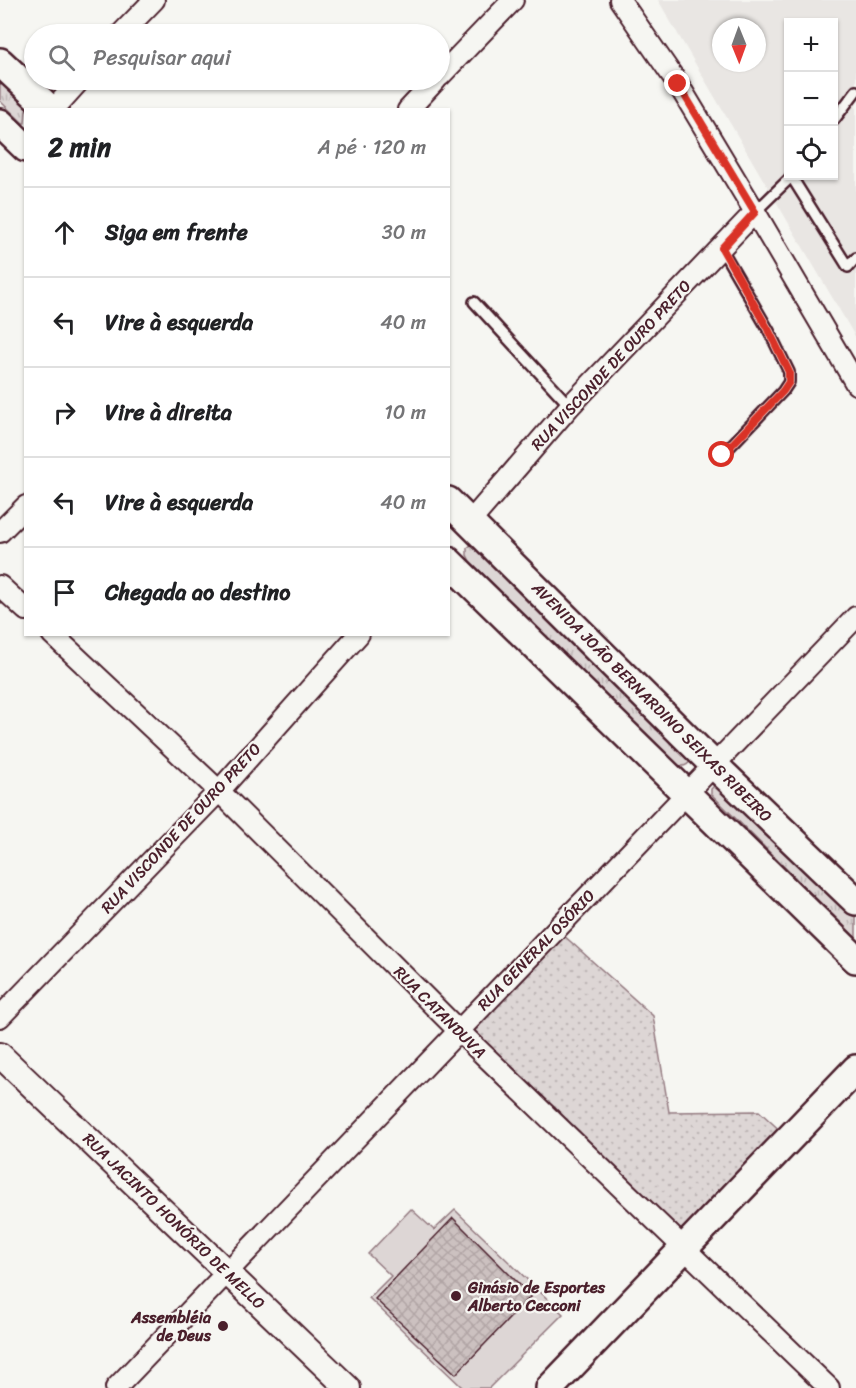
<!DOCTYPE html>
<html lang="pt">
<meta charset="utf-8">
<style>
body{margin:0;font-family:Sriracha,sans-serif;background:#f2f2f2;color:#202124}
.controls{position:absolute;right:18px;top:18px;display:grid;overflow:hidden;border-radius:0px;box-shadow:0 2px 4px #0004}
.controls button{width:54px;height:54px;display:grid;place-items:center;padding:0;border:0;border-bottom:2px solid #e0e0e0;background:#fff;color:#202124;font:30px sans-serif}
.compass{position:absolute;left:712px;top:18px;width:54px;height:54px;border-radius:50%;background:#fff;box-shadow:0 2px 4px #0004;rotate:179deg}
.stop{position:absolute;width:18px;height:18px;margin:-14px;border:4px solid #d93025;border-radius:50%;background:#fff}
.stop.end{background:#d93025;border-color:#fff;box-shadow:0 2px 6px #0008}
.list{margin:0;padding:0;list-style:none}
h2{display:flex;justify-content:space-between;align-items:center;height:78px;margin:0;padding:0 24px;font-size:26px}
h2 small{font-size:20px;font-weight:400;color:#757577}
.list li{display:grid;grid-template-columns:39px 1fr auto;gap:18px;align-items:center;box-sizing:border-box;height:90px;padding:0 24px;border-top:2px solid #e0e0e0}
.list b{display:block;font-size:22px;white-space:nowrap}
.list em{font-size:20px;font-style:normal;color:#757577}
.icon{flex:none;width:33px;height:33px;fill:none;stroke:currentColor;stroke-width:2;stroke-linecap:round;stroke-linejoin:round}
.map{position:relative;flex:none;width:856px;height:1388px;overflow:hidden}
.search{position:absolute;background:#fff;box-shadow:0 2px 4px #0004;left:24px;top:24px;width:426px;height:66px;display:flex;align-items:center;gap:15px;box-sizing:border-box;padding:0 21px;border-radius:33px;color:#757577;font-size:22px}
.panel{position:absolute;background:#fff;box-shadow:0 2px 4px #0004;left:24px;top:108px;width:426px;height:528px;border-radius:0px}
.map>svg:first-child{display:block}
</style>
<div class="map">
<svg width="856" height="1388" viewBox="0 0 856 1388">
<defs>
<pattern id="grass-tufts" width="24" height="20" patternUnits="userSpaceOnUse" patternTransform="scale(1.5)"><rect width="24" height="20" fill="#ddd6d5"/><path d="M3 7l-1-3M5 7V3M7 7l1-3M15 17l-1-3M17 17v-4M19 17l1-3" fill="none" stroke="#bfb7b7"/></pattern>
<pattern id="park-dots" width="8" height="8" patternUnits="userSpaceOnUse" patternTransform="scale(1.5)"><rect width="8" height="8" fill="#ddd6d5"/><path d="M2 2h.1M6 6h.1" fill="none" stroke="#bfb7b7" stroke-width="1.8" stroke-linecap="round"/></pattern>
<pattern id="building-cross-hatch" width="8" height="8" patternUnits="userSpaceOnUse" patternTransform="scale(1.5)"><rect width="8" height="8" fill="#ccc1c0"/><path d="M0 0l8 8M0 8l8-8" fill="none" stroke="#b1a5a5"/></pattern>
</defs>
<rect width="100%" height="100%" fill="#f6f6f2"/>
<filter id="ink" filterUnits="userSpaceOnUse"><feTurbulence type="fractalNoise" baseFrequency=".0167" numOctaves="2"/><feDisplacementMap in="SourceGraphic" scale="12" xChannelSelector="R" yChannelSelector="G"/><feConvolveMatrix kernelMatrix="1 2 1 2 8 2 1 2 1" color-interpolation-filters="sRGB"/></filter>
<g filter="url(#ink)">
<path fill="#e9e6e3" fill-rule="evenodd" d="M658,0H856V338ZM788,22H834V176H788ZM721,27H757V63H721Z"/>
<g fill="url(#grass-tufts)" stroke="#947a80" stroke-width="1.5">
<polygon points="0,77 32,109 26,110 25,123 23,123 0,101"/>
<path d="M471,545H476L692,756C689,764 687,767 678,766L470,561L467,555V548Z"/>
<polygon points="716,784 856,912 856,938 711,794 711,789"/>
</g>
<polygon fill="url(#park-dots)" stroke="#947a80" stroke-width="1.5" points="561,933 653,1016 669,1112 759,1111 786,1136 687,1241 470,1034"/>
<polygon fill="#ddd6d5" stroke="#947a80" stroke-width="1.5" points="411,1209 434,1230 455,1210 563,1314 489,1388 463,1388 369,1298 391,1276 368,1254"/>
<polygon fill="url(#building-cross-hatch)" stroke="#4a1f2b" stroke-width="1.5" points="453,1218 531,1296 456,1374 375,1299"/>
<g fill="none" stroke-linecap="round" stroke-linejoin="round">
<defs>
<g id="service">
<polyline points="834,120 856,91"/>
<polyline points="791,176 848,267 856,258"/>
<polyline points="755,212 792,176"/>
<polyline points="721,248 769,331 789,372 789,382 783,391 722,455"/>
<polyline points="474,302 570,406"/>
</g>
<g id="minor">
<polyline points="620,0 678,84 755,212 856,384"/>
<polyline points="121,34 154,0"/>
<polyline points="440,76 513,0"/>
<polyline points="53,110 80,80"/>
<polyline points="408,110 436,80"/>
<polyline points="470,522 570,406 755,212"/>
<polyline points="0,532 26,506"/>
<polyline points="0,586 26,610"/>
<polyline points="52,634 219,791 459,1031 829,1388"/>
<polyline points="0,1017 219,791 359,634"/>
<polyline points="116,1388 856,617"/>
</g>
<polyline id="tertiary" points="0,1055 348,1388"/>
<g id="secondary">
<polyline points="0,62 51,110"/>
<polyline points="0,123 26,148"/>
<polyline points="448,501 714,765 856,901"/>
<polyline points="448,561 856,959"/>
<polyline points="550,1388 856,1069"/>
</g>
</defs>
<use href="#service" stroke="#4a1f2b" stroke-width="14"/>
<use href="#minor" stroke="#4a1f2b" stroke-width="24"/>
<use href="#tertiary" stroke="#4a1f2b" stroke-width="28"/>
<use href="#secondary" stroke="#4a1f2b" stroke-width="32"/>
<use href="#service" stroke="#f6f6f2" stroke-width="9"/>
<use href="#minor" stroke="#f6f6f2" stroke-width="20"/>
<use href="#tertiary" stroke="#f6f6f2" stroke-width="24"/>
<use href="#secondary" stroke="#f6f6f2" stroke-width="27"/>
</g>
</g>
<g fill="none" stroke-linecap="round" stroke-linejoin="round" filter="url(#ink)">
<polyline stroke="#d93025" stroke-width="8" points="678,84 755,212 722,248 769,331 789,372 789,382 783,391 722,455"/>
</g>
<g fill="#4a1f2b" stroke="#f6f6f2" stroke-width="2">
<circle cx="456" cy="1296" r="6"/>
<circle cx="223" cy="1326" r="6"/>
</g>
<g text-anchor="middle" dominant-baseline="central" stroke-width="4.5" stroke-linejoin="round" paint-order="stroke">
<g font-size="16" fill="#4a1f2b" stroke="#f6f6f2">
<text transform="translate(611 365) rotate(-47)">RUA VISCONDE DE OURO PRETO</text>
<text transform="translate(652 702) rotate(45)">AVENIDA JOÃO BERNARDINO SEIXAS RIBEIRO</text>
<text transform="translate(181 828) rotate(-47)">RUA VISCONDE DE OURO PRETO</text>
<text transform="translate(536 950) rotate(-46)">RUA GENERAL OSÓRIO</text>
<text transform="translate(440 1012) rotate(45)">RUA CATANDUVA</text>
<text transform="translate(174 1221) rotate(44)">RUA JACINTO HONÓRIO DE MELLO</text>
</g>
<g font-size="16" font-weight="bold" fill="#4a1f2b" stroke="#f6f6f2" text-anchor="start">
<text x="468" y="1287">Ginásio de Esportes<tspan x="468" dy="18">Alberto Cecconi</tspan></text>
<text x="211" y="1317" text-anchor="end">Assembléia<tspan x="211" dy="18">de Deus</tspan></text>
</g>
</g>
</svg>
<div class="controls">
<button>+</button>
<button>−</button>
<button><svg class="icon" aria-label="locate" viewBox="0 0 24 24"><circle cx="12" cy="12" r="6"/><path d="M12 2v4M12 18v4M2 12h4M18 12h4"/></svg></button>
</div>
<svg class="compass" viewBox="-18 -18 36 36"><path d="M0-13l5 13h-10z" fill="#e53935"/><path d="M0 13l5-13h-10z" fill="#757577"/></svg>
<div class="stop" style="left:722px;top:455px"></div>
<div class="stop end" style="left:678px;top:84px"></div>
<div class="search"><svg class="icon" aria-label="search" viewBox="0 0 24 24"><circle cx="10" cy="10" r="6"/><path d="M15 15l6 6"/></svg>Pesquisar aqui</div>
<section class="panel">
<h2>2 min<small>A pé · 120 m</small></h2>
<ul class="list">
<li><svg class="icon" aria-label="ahead" viewBox="0 0 24 24"><path d="M12 20V5M6 11l6-6 6 6"/></svg><div><b>Siga em frente</b></div><em>30 m</em></li>
<li><svg class="icon" aria-label="left" viewBox="0 0 24 24"><path d="M17 20v-9H6M10 6l-5 5 5 5"/></svg><div><b>Vire à esquerda</b></div><em>40 m</em></li>
<li><svg class="icon" aria-label="right" viewBox="0 0 24 24"><path d="M7 20v-9h11M14 6l5 5-5 5"/></svg><div><b>Vire à direita</b></div><em>10 m</em></li>
<li><svg class="icon" aria-label="left" viewBox="0 0 24 24"><path d="M17 20v-9H6M10 6l-5 5 5 5"/></svg><div><b>Vire à esquerda</b></div><em>40 m</em></li>
<li><svg class="icon" aria-label="arrive" viewBox="0 0 24 24"><path d="M6 21V4h12l-3 4 3 4H6"/></svg><div><b>Chegada ao destino</b></div></li>
</ul>
</section>
</div>
